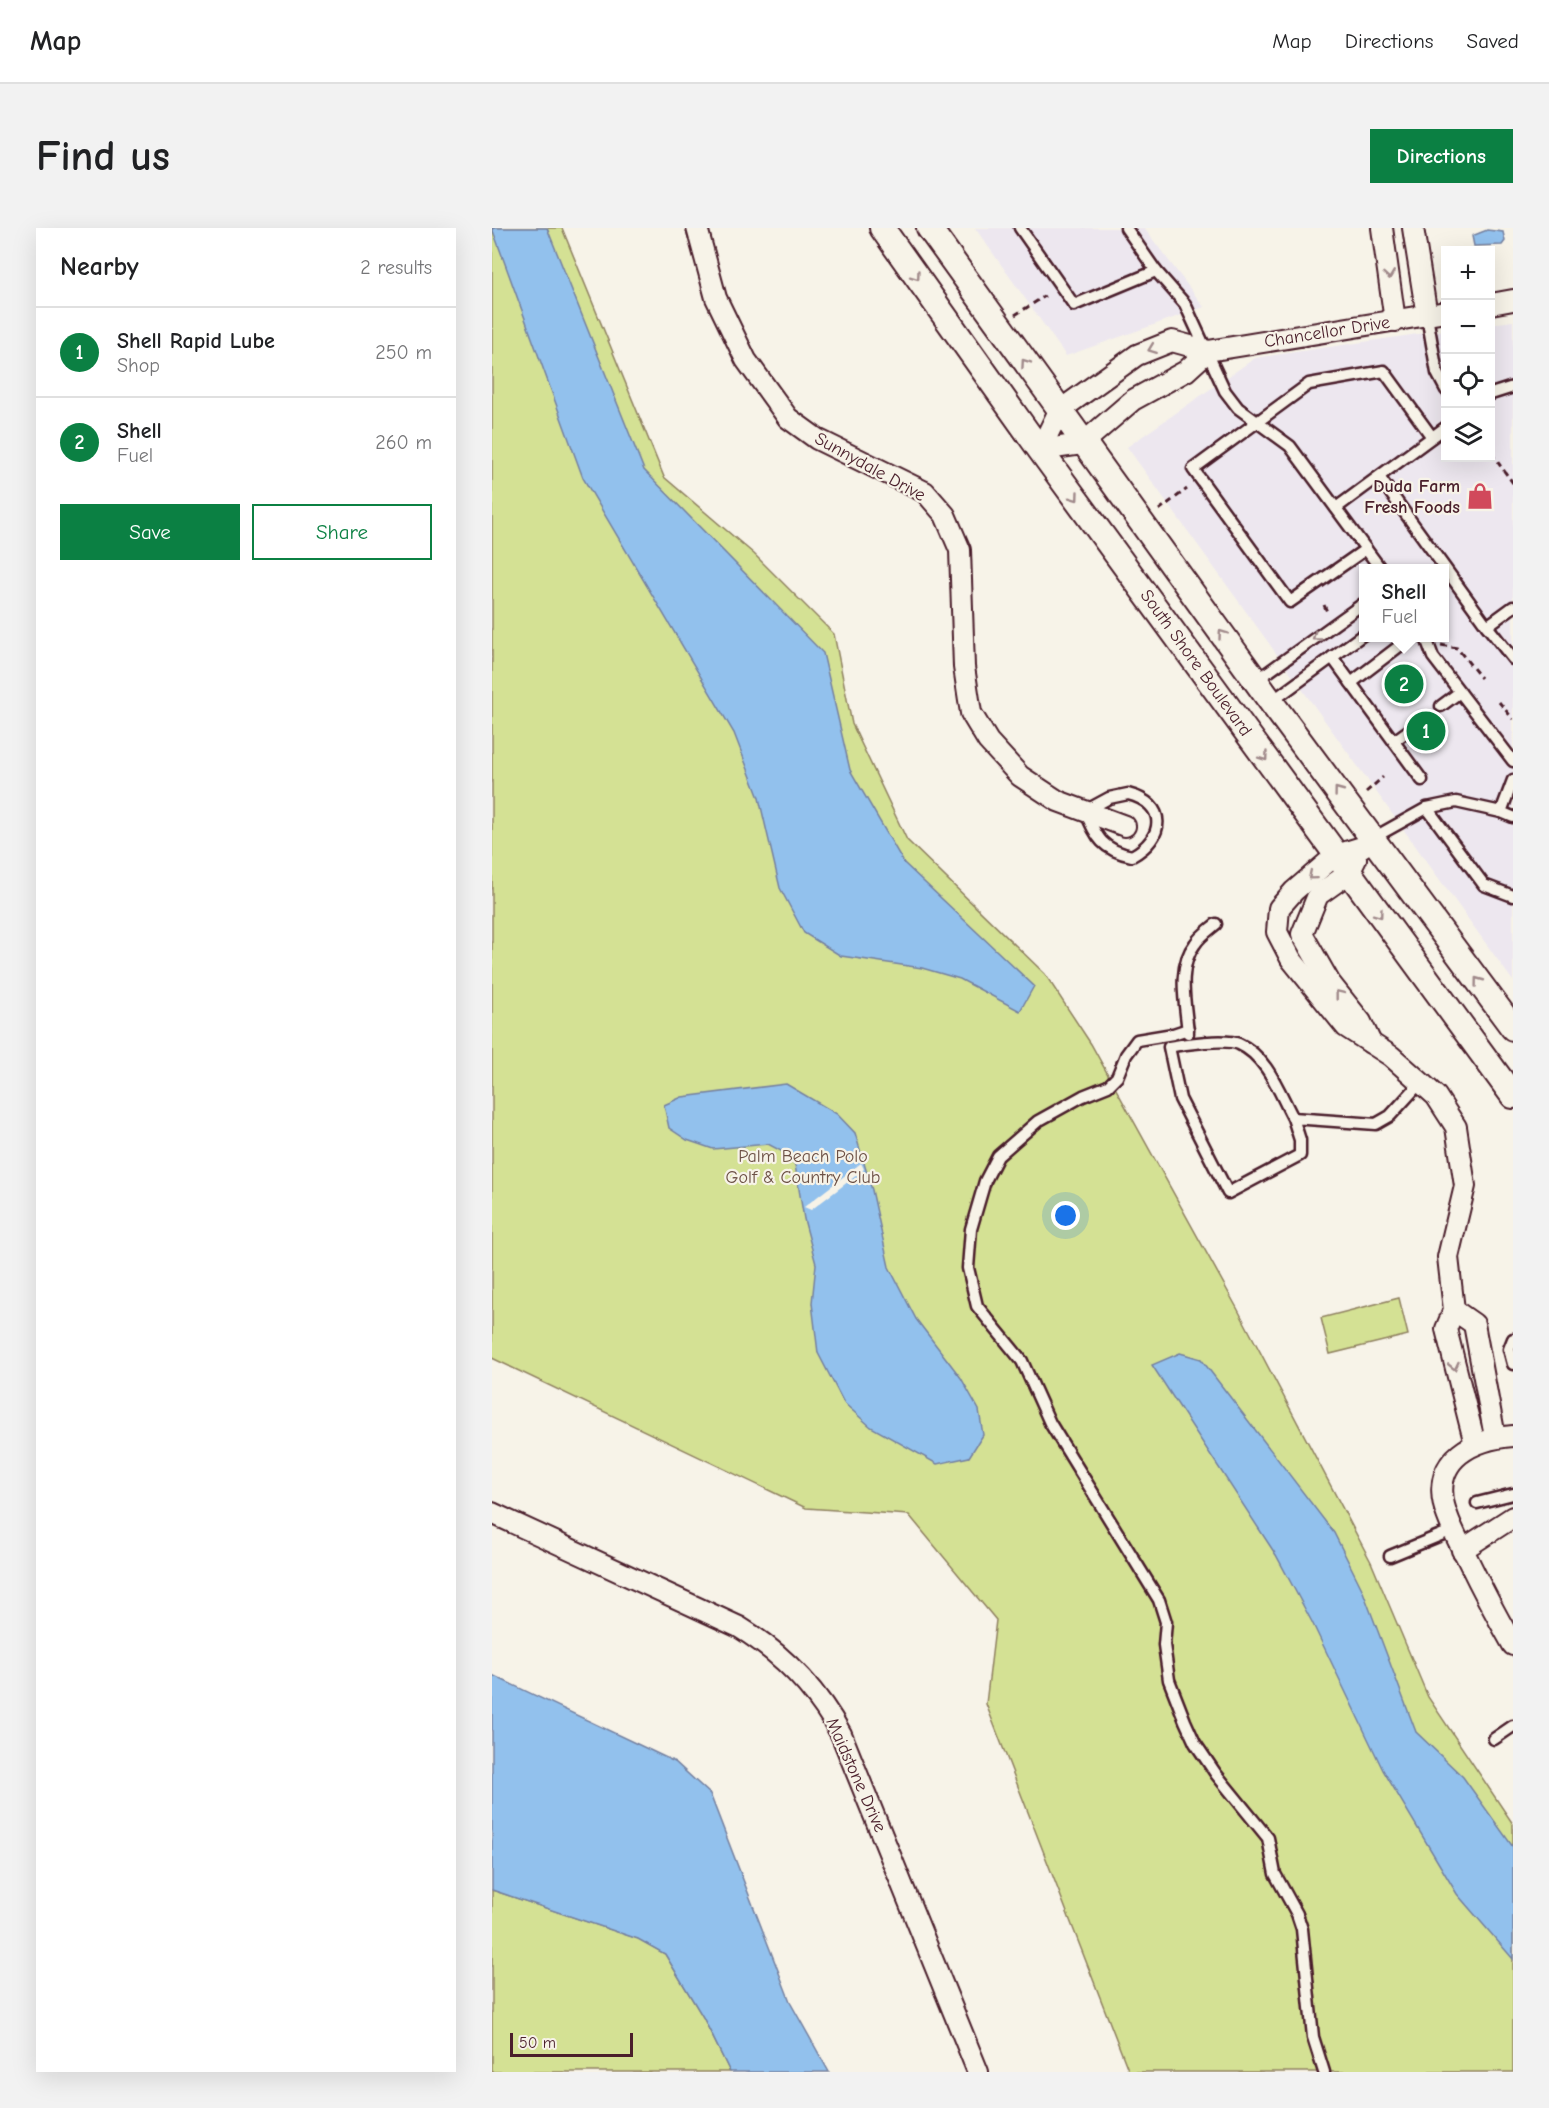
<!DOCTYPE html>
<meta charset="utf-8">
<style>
body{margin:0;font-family:"Comic Neue",sans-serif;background:#f2f2f2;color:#202124}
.controls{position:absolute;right:18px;top:18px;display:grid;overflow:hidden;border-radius:0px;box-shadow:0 6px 24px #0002}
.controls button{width:54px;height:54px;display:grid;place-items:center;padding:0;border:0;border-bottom:2px solid #e0e0e0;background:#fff;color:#202124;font:30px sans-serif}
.scale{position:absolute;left:18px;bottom:15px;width:123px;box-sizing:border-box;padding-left:6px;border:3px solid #4a1f2b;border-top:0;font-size:16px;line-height:21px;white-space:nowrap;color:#4a1f2b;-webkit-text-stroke:4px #f7f3e8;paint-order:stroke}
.you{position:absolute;left:574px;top:988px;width:21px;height:21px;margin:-15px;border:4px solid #fff;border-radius:50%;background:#1a73e8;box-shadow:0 0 0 9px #1a73e833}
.badge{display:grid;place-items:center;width:39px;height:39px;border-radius:50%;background:#0b8043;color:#fff;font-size:20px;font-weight:700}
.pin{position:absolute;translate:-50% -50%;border:3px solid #fff;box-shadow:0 2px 6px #0006}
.popup{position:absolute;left:867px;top:336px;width:90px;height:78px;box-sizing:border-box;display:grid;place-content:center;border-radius:0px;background:#fff;filter:drop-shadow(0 2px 4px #0005);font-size:20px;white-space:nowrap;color:#757577}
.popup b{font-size:22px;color:#202124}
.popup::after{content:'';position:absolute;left:50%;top:100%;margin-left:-12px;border:12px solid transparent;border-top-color:#fff}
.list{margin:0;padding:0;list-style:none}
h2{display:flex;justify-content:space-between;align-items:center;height:78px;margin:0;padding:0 24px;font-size:26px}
h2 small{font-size:20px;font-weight:400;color:#757577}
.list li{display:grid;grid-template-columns:39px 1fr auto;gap:18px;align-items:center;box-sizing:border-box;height:90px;padding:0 24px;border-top:2px solid #e0e0e0}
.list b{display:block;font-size:22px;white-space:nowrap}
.list p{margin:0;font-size:20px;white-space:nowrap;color:#757577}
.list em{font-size:20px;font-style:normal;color:#757577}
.actions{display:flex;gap:12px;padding:18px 24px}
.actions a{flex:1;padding:14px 0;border:2px solid #0b8043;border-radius:0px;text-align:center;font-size:21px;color:#0b8043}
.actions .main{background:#0b8043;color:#fff}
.icon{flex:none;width:33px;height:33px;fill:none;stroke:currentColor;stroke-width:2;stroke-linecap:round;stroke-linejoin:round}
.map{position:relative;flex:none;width:1021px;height:1844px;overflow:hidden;border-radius:0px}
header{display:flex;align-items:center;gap:36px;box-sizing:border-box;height:84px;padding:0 30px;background:#fff;border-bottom:2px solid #e0e0e0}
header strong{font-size:28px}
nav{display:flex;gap:33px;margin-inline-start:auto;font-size:21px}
.intro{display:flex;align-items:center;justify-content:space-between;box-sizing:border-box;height:144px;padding:0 36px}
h1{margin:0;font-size:42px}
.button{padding:15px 27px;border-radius:0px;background:#0b8043;color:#fff;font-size:21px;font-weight:700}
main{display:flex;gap:36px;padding:0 36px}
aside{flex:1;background:#fff;border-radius:0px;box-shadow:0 6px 24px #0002}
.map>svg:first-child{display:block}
</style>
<header>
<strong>Map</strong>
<nav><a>Map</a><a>Directions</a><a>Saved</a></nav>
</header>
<div class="intro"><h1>Find us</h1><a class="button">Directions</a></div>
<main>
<aside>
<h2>Nearby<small>2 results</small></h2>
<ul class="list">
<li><span class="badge">1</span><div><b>Shell Rapid Lube</b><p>Shop</p></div><em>250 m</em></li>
<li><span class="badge">2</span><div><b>Shell</b><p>Fuel</p></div><em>260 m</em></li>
</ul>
<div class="actions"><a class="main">Save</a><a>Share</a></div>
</aside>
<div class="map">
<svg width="1021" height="1844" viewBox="0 0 1021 1844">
<rect width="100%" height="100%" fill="#f7f3e8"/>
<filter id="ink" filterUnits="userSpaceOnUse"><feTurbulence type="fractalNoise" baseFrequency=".0167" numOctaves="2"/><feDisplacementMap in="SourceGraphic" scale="12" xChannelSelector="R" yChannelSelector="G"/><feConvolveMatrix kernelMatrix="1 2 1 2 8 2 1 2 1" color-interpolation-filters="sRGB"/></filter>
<g filter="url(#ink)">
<g fill="#ede7ef" fill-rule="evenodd">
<polygon points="483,0 652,0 712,79 574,128"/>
<path d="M1021,93V753L635,219L763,130L953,102L954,230H999V96ZM872,340H952V410H872Z"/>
</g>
<g fill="#d4e194" stroke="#8f8060" stroke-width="1.5">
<polygon points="0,0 70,0 172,249 262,326 342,406 360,496 415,612 553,746 599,816 745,1080 879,1334 936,1469 1021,1596 1021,1844 637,1844 494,1476 504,1392 417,1287 314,1280 0,1130"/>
<polygon points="907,1070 916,1107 838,1126 829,1090"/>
<polygon points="0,1662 147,1711 173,1726 211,1789 238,1844 0,1844"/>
</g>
<g fill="#92c1ed" stroke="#75809f" stroke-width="1.5">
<polygon points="0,0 55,0 152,242 331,425 358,542 412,635 542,758 528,783 468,751 430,740 349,728 312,705 288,660 267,570 242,505 91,250"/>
<polygon points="995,2 1011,4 1013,13 1010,17 982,18 980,8"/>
<polygon points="294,856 345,886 363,905 380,962 397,1039 424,1091 469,1150 487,1182 491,1207 477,1229 445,1236 379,1199 352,1175 326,1125 320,1075 324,1036 312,991 303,937 295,926 276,916 221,921 195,912 177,900 172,877 190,869"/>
<polygon points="688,1125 709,1131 842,1305 870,1361 924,1504 971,1549 1021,1619 1021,1731 965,1666 891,1542 820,1394 784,1327 660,1137"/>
<polygon points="0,1447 183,1534 218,1566 299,1776 337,1844 238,1844 211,1789 173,1726 146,1711 0,1662"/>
</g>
<polygon fill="#f7f3e8" points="369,935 372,941 365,947 319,982 312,979"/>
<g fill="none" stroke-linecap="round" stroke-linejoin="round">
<defs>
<g id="service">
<polyline points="528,0 582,77 664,43"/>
<polyline points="634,0 664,43 693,76 733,163 746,180 798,218 888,340"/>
<polyline points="935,88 945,145 954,162"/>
<polyline points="999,166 1021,159"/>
<polyline points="887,249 995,398"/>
<polyline points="844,280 954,199"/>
<polyline points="874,321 798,374 701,241 817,156 892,143 940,209"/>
<polyline points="1021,379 995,398 1021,431"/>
<polyline points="934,410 941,429 1021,533"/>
<polyline points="840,429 930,552"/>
<polyline points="765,452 872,375"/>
<polyline points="859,455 918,410"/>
<polyline points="779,474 872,406"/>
<polyline points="949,478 968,464"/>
<polyline points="902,513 934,490"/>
<path d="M636,566C676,576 673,610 640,628C610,622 605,610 593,583L617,570Z"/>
<polyline points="935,580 992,657 1021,668"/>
<polyline points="1009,584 1021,589"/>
<polyline points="881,610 935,580 964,574 1009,584 1021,552"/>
<polyline points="696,801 681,806 645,812 634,827 625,849 616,858 591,868 546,893 506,928 493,953 479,1001 476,1040 485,1078 530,1133 558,1195 667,1372 674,1394 672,1417 677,1452 693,1493 703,1515 724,1546 776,1610 783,1646 805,1686 810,1701 821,1809 832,1844"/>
<path d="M696,805C694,778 684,740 703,716C708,708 717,702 724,696"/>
<path d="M801,890L808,912V927L736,965L688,871L677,819C691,816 734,810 747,816C775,828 788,866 801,890L884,896L898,888L929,854"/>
<polyline points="1021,1111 1017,1121 1021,1136"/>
<polyline points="985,1275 1021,1266"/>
<polyline points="898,1328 961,1302"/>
<polyline points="1002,1511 1021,1498"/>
</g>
<g id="minor">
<polyline points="205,0 224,70 254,132 296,190 325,211 433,264 453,287 468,322 472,439 479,485 496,513 528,548 566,573 633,598"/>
<polyline points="890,0 903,93"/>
<polyline points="921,0 935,88"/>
<polyline points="999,76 1021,72"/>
<polyline points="548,222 567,183 645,127 680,113 716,123 954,84"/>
<polyline points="548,222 590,216 641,172 694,143 716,123"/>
<polyline points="881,610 870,619 844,627 802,663 787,680 785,704 799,731 854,799 899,828 944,868 964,899 973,958 956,1029 962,1082 954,1101 983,1216"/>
<polyline points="864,631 857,645 826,667 810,706 838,755 869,794 879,815"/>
<polyline points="962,1082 982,1096 1003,1209"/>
<path d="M1021,1208C982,1211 941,1230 952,1277C957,1297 967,1314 976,1332C990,1361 1005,1389 1021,1417"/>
<path d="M0,1285L247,1399C291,1426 324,1460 349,1506L486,1844"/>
<polyline points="970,1322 1021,1289"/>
</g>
<g id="tertiary">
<polyline points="390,0 548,222 1021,868"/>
<polyline points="437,0 779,474 1021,800"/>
</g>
</defs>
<use href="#service" stroke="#4a1f2b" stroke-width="15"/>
<use href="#minor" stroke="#4a1f2b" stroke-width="24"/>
<use href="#tertiary" stroke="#4a1f2b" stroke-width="28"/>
<g stroke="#4a1f2b" stroke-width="3" stroke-dasharray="6 4.5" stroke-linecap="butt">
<polyline points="523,87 553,68"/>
<polyline points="999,225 1021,255"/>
<polyline points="667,282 695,261"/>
<polyline points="832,377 836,386"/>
<polyline points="949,417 965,420 989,450"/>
<polyline points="1007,474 1021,491"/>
<polyline points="874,564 891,549"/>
</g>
<use href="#service" stroke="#f7f3e8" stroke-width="10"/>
<use href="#minor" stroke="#f7f3e8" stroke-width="20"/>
<use href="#tertiary" stroke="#f7f3e8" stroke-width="24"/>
</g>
<defs><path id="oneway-chevron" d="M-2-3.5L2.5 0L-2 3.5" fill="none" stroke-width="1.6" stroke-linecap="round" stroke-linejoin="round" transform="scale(1.5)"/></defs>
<g stroke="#a0898a">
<use href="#oneway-chevron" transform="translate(897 47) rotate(82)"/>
<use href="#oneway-chevron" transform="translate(424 48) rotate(54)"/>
<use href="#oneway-chevron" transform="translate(660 121) rotate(159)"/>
<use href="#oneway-chevron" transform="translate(533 135) rotate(-125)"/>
<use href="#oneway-chevron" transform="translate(583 269) rotate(54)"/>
<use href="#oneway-chevron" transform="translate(730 406) rotate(-126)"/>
<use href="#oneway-chevron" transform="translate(824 409) rotate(144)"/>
<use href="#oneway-chevron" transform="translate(772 529) rotate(54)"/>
<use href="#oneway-chevron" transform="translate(846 563) rotate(-127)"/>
<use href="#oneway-chevron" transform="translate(820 648) rotate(140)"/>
<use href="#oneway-chevron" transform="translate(887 686) rotate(54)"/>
<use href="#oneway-chevron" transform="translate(986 753) rotate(-127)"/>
<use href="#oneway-chevron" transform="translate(847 766) rotate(-128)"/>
<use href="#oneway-chevron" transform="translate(962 1138) rotate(77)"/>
</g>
</g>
<defs>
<symbol id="shop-bare" viewBox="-9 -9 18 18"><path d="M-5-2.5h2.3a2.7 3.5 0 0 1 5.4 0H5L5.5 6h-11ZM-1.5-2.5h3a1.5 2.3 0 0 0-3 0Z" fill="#d1495b" stroke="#f7f3e8" stroke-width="2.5" paint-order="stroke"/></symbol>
</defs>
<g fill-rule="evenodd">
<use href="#shop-bare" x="969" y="249" width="38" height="38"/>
</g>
<g text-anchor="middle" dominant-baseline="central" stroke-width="4.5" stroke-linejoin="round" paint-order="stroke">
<g font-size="18" fill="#4a1f2b" stroke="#f7f3e8">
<text transform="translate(835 104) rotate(-9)">Chancellor Drive</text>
<text transform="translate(378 239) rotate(29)">Sunnydale Drive</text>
<text transform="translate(704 435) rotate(54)">South Shore Boulevard</text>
<text transform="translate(364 1547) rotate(66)">Maidstone Drive</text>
</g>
<g font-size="18" font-weight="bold" fill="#4a1f2b" stroke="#f7f3e8" text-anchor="end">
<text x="968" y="258">Duda Farm<tspan x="968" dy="21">Fresh Foods</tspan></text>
</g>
<g font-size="18" fill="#6c5045" stroke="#f7f3e8">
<text x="311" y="928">Palm Beach Polo<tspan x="311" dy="21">Golf &amp; Country Club</tspan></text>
</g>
</g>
</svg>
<div class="controls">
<button>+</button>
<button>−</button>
<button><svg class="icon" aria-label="locate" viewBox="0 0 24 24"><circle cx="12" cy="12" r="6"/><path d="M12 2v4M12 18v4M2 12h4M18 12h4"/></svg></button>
<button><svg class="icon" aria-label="layers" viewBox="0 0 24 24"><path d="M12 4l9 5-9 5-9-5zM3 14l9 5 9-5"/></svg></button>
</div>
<div class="scale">50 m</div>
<div class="you"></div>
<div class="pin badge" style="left:934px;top:503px">1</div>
<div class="pin badge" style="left:912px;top:456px">2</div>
<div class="popup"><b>Shell</b>Fuel</div>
</div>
</main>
